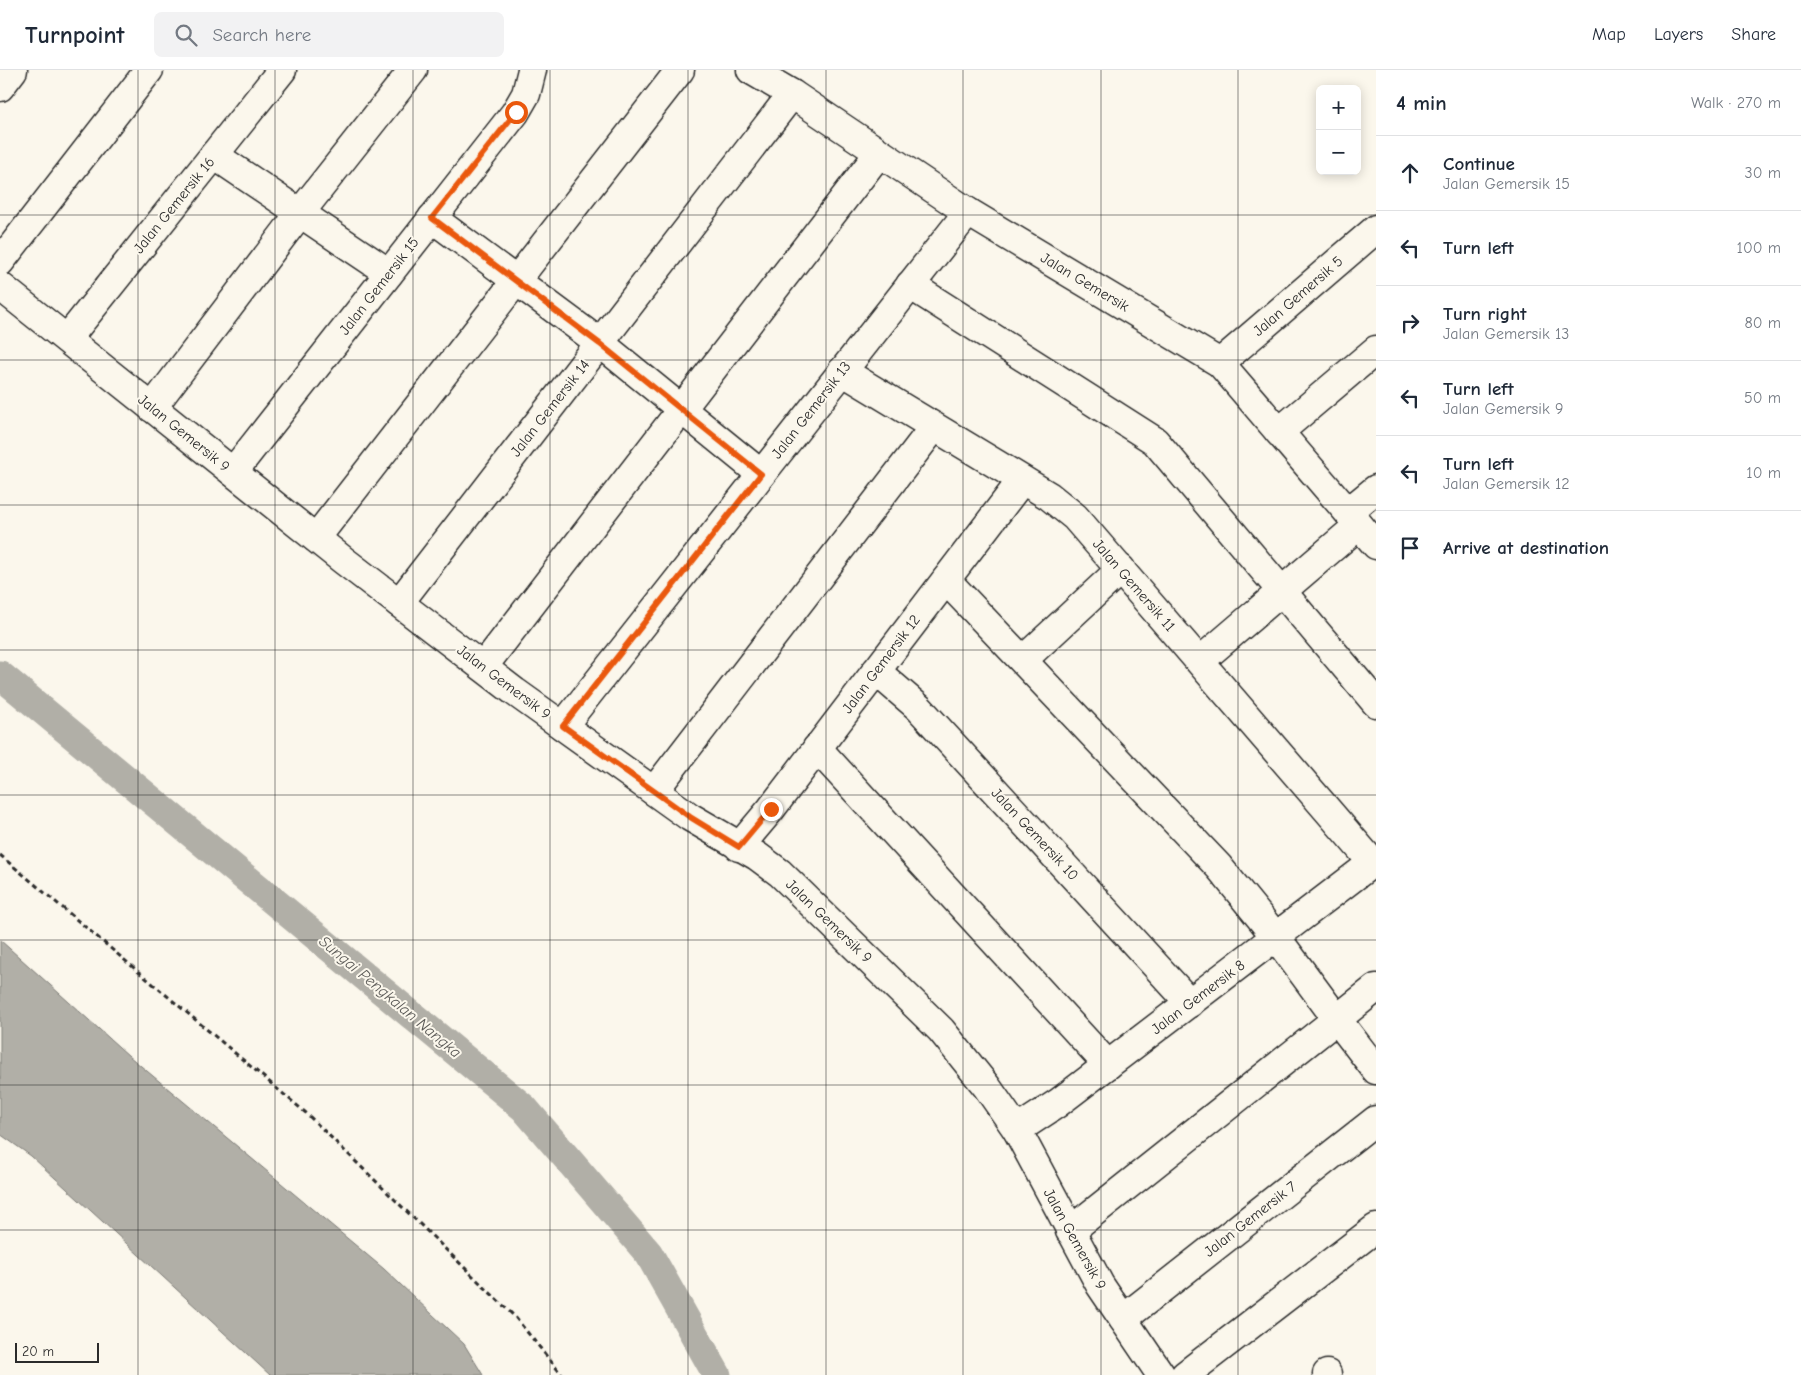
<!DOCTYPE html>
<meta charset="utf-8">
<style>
body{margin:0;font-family:"Comic Neue",sans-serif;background:#f2f2f3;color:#1f2937}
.controls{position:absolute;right:15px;top:15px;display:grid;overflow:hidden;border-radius:8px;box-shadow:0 2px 12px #0003}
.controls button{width:45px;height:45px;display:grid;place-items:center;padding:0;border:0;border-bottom:1px solid #e0e1e3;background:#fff;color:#1f2937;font:25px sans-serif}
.scale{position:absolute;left:15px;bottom:12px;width:84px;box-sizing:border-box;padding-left:5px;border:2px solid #2b2b2b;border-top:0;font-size:14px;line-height:18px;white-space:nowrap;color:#2b2b2b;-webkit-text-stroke:4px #fbf7ec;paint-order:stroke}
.stop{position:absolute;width:15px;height:15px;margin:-11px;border:4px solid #ea580c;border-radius:50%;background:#fff}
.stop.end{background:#ea580c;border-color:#fff;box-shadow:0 1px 5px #0008}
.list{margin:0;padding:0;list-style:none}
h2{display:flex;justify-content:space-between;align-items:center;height:65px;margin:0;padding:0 20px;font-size:21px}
h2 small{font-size:16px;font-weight:400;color:#747a83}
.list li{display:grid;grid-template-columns:32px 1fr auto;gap:15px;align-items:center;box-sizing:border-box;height:75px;padding:0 20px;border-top:1px solid #e0e1e3}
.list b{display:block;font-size:19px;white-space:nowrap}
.list p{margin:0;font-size:16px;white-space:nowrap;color:#747a83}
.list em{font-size:16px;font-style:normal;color:#747a83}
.icon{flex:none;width:28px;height:28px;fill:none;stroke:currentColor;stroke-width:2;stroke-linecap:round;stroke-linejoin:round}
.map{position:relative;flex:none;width:1376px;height:1305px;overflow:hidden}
header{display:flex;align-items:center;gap:30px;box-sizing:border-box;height:70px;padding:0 25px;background:#fff;border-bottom:1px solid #e0e1e3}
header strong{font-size:24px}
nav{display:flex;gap:28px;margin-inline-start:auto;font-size:18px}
.search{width:350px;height:45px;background:#f2f2f3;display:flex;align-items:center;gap:12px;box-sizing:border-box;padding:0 18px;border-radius:8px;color:#747a83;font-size:19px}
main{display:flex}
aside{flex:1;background:#fff}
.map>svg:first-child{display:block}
</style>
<header>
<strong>Turnpoint</strong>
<div class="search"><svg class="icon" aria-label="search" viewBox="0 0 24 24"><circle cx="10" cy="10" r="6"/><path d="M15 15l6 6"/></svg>Search here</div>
<nav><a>Map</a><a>Layers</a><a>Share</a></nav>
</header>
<main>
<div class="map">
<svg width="1376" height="1305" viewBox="0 0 1376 1305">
<rect width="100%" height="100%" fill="#fbf7ec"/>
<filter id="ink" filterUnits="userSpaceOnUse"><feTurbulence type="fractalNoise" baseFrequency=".02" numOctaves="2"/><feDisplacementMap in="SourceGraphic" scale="10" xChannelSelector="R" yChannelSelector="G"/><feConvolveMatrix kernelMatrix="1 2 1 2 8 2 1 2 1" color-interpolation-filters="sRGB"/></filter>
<g filter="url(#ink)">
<polygon fill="#b1afa7" stroke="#7b7a75" points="0,870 129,986 384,1199 464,1274 483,1305 270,1305 31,1086 0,1064"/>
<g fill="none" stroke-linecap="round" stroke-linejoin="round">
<polyline stroke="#b1afa7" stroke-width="29" points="0,605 524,1038 649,1184 717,1305"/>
<defs>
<g id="minor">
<polyline points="751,0 792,24 968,142 1220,293 1376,475"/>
<polyline points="0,17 13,0"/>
<polyline points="214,85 389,203"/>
<polyline points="432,148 600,273 761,404"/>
<polyline points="0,192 149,0"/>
<polyline points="910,215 1155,371 1376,633"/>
<polyline points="0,216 343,490 515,622 690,747 757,786 780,803 941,960 987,1017 1017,1060 1100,1215 1161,1305"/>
<polyline points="67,269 282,0"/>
<polyline points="1220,293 1376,159"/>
<polyline points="842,301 1049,426 1075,447 1373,793"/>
<polyline points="152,338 300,143 413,0"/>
<polyline points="1279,362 1376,280"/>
<polyline points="233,402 515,43 526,24 532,0"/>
<polyline points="1348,442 1376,419"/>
<polyline points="316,468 680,0"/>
<polyline points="946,510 1219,797 1276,867 1336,948 1376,1000"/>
<polyline points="399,533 792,24"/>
<polyline points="1023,590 1121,499"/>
<polyline points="1200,591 1359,455"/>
<polyline points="483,597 879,83"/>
<polyline points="876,601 919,638 1190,933"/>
<polyline points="563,656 968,142"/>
<polyline points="817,678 1108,995"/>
<polyline points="654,721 934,357"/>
<polyline points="739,777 771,739 1022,410"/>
<polyline points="1017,1060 1058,1033 1376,790"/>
<polyline points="1070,1161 1376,918"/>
<polyline points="1123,1249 1376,1050"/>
<polyline points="1327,1304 1327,1305"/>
<polyline points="1185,1305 1376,1158"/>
</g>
</defs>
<use href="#minor" stroke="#2b2b2b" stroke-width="31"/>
<polyline stroke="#2b2b2b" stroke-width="3" stroke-dasharray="5 4" stroke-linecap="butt" points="0,785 306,1043 515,1247 562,1305"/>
<use href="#minor" stroke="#fbf7ec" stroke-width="28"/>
</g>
</g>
<g fill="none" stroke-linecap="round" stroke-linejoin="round" filter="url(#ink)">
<polyline stroke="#ea580c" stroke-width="6" points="516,42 432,148 600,274 761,404 563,656 690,747 739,777 771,739"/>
</g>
<path fill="none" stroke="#2b2b2b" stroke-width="1" stroke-opacity="0.55" d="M138,0V1305M275,0V1305M413,0V1305M550,0V1305M688,0V1305M826,0V1305M963,0V1305M1101,0V1305M1238,0V1305M0,145H1376M0,290H1376M0,435H1376M0,580H1376M0,725H1376M0,870H1376M0,1015H1376M0,1160H1376"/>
<g text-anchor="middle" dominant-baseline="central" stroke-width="4" stroke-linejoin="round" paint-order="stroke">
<g font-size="15" fill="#2b2b2b" stroke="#fbf7ec">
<text transform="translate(174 135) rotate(-51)">Jalan Gemersik 16</text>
<text transform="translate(1085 212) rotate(31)">Jalan Gemersik</text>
<text transform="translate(379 216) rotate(-52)">Jalan Gemersik 15</text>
<text transform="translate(1298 226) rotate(-41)">Jalan Gemersik 5</text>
<text transform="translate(550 338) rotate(-52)">Jalan Gemersik 14</text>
<text transform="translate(811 340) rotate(-52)">Jalan Gemersik 13</text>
<text transform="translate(184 363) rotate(39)">Jalan Gemersik 9</text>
<text transform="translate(1134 515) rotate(49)">Jalan Gemersik 11</text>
<text transform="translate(881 594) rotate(-53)">Jalan Gemersik 12</text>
<text transform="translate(504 612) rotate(37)">Jalan Gemersik 9</text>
<text transform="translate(1035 764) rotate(47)">Jalan Gemersik 10</text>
<text transform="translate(829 851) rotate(44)">Jalan Gemersik 9</text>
<text transform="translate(1198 927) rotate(-37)">Jalan Gemersik 8</text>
<text transform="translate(1250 1149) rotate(-38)">Jalan Gemersik 7</text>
<text transform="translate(1075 1169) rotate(61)">Jalan Gemersik 9</text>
</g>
<g font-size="16" font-style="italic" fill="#5a5956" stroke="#fbf7ec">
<text transform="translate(390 927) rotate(40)">Sungai Pengkalan Nangka</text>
</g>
</g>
</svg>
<div class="controls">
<button>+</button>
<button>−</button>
</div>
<div class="scale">20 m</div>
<div class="stop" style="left:516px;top:42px"></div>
<div class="stop end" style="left:771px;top:739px"></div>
</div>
<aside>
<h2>4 min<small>Walk · 270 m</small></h2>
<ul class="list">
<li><svg class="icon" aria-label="ahead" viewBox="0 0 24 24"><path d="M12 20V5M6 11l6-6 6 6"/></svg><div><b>Continue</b><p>Jalan Gemersik 15</p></div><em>30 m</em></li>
<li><svg class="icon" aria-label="left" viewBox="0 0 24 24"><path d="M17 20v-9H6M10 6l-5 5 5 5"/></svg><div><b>Turn left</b></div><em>100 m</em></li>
<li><svg class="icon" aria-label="right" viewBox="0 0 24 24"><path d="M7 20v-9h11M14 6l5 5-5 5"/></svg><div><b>Turn right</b><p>Jalan Gemersik 13</p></div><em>80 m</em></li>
<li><svg class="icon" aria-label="left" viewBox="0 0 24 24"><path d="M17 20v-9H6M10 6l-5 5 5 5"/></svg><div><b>Turn left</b><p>Jalan Gemersik 9</p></div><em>50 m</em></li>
<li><svg class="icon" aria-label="left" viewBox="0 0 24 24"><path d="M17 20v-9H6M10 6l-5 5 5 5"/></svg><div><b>Turn left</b><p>Jalan Gemersik 12</p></div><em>10 m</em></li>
<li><svg class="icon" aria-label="arrive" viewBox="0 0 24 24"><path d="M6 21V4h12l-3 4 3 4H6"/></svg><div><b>Arrive at destination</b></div></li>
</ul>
</aside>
</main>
